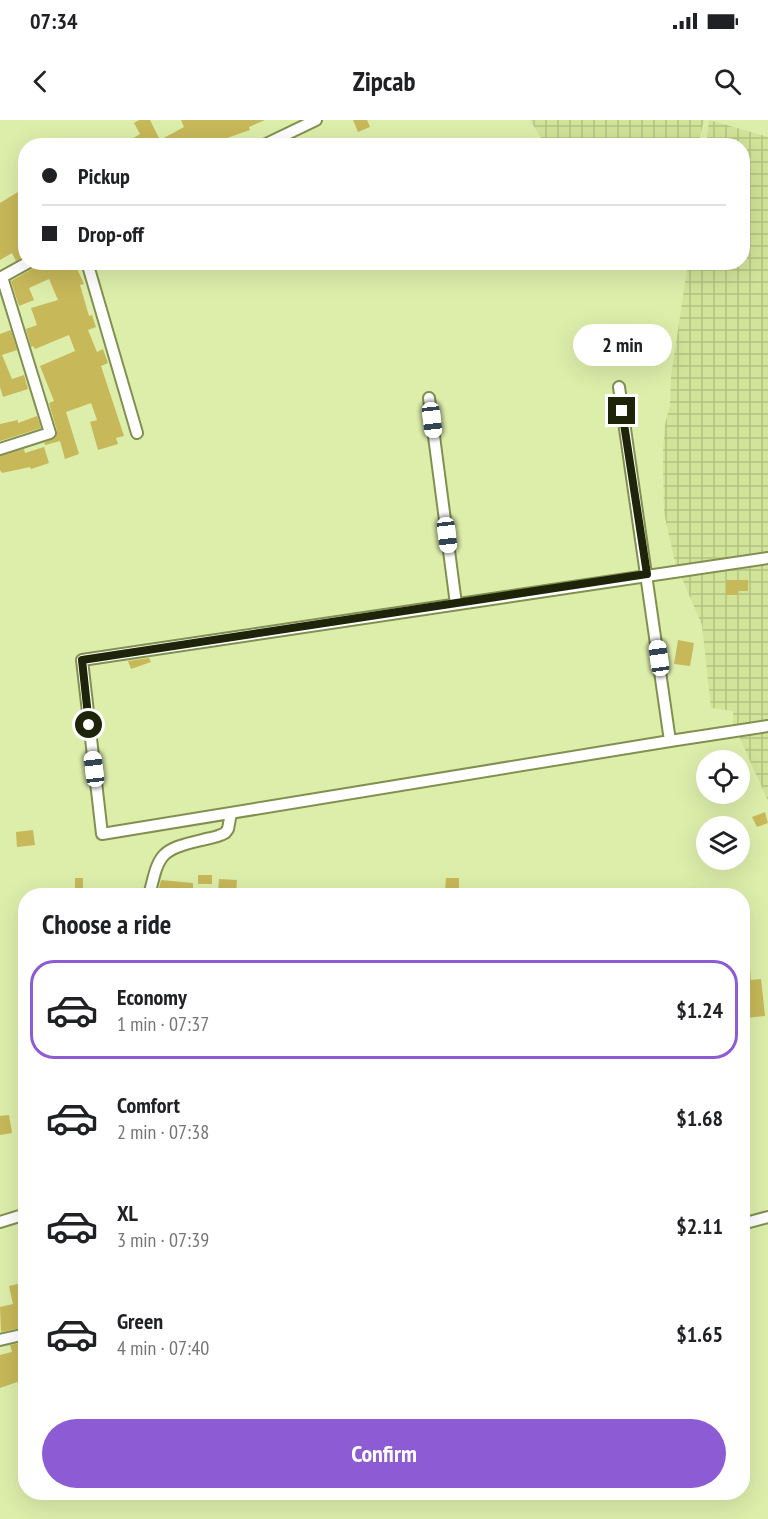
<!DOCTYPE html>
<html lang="en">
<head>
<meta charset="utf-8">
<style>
  :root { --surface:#fff; --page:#f2f2f2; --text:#202124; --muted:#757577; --line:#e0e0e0; --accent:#8d5cd5 }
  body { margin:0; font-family:"PT Sans Narrow",sans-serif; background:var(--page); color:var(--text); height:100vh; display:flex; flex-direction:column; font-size:22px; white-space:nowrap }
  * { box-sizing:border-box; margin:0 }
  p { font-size:20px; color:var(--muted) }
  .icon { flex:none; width:33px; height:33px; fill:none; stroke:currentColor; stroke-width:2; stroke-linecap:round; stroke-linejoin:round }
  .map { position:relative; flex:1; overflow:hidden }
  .sheet { position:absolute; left:18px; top:768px; width:732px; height:612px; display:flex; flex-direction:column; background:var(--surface); border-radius:24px; box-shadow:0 6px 24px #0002 }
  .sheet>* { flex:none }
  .banner { position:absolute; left:18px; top:18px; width:732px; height:132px; border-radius:24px; box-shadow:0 6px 24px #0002; display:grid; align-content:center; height:132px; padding:0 24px; background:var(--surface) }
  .fabs { position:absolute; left:696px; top:630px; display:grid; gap:12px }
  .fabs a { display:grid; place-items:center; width:54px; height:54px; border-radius:50%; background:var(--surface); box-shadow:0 6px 24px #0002; font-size:30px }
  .end { position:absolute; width:27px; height:27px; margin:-14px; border:8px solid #1e2409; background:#fff; box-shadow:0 0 0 3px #fff }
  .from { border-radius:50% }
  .bubble { position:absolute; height:42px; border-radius:21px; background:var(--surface); box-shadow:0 6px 24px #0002; font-size:20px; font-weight:600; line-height:42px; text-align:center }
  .car { position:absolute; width:18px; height:36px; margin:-18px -9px; border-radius:8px; box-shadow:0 0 4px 2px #0007; background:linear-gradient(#fff 24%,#345 0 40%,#fff 0 76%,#345 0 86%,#fff 0) }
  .banner b { display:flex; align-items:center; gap:21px; height:57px; font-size:22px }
  .banner b+b { border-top:2px solid var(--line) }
  .banner i { width:15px; height:15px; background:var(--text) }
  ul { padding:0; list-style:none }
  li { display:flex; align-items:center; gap:18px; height:99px; margin:0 12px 9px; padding:0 12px; border:3px solid transparent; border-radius:24px }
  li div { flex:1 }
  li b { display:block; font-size:22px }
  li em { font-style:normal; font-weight:600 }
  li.selected { border-color:var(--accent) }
  li>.icon { width:54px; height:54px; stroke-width:1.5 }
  h2 { padding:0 24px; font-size:27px; line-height:72px }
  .cta { display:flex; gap:12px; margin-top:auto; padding:12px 24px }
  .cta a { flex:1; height:69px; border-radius:36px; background:var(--accent); color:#fff; font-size:24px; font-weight:600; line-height:69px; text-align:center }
  .status { display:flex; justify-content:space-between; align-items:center; height:42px; padding:0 30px; background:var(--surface); direction:ltr }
  .status svg { height:16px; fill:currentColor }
  header { display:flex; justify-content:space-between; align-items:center; height:78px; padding:0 24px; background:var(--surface); font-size:27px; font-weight:600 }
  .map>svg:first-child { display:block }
</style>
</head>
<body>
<div class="status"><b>07:34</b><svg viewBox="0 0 49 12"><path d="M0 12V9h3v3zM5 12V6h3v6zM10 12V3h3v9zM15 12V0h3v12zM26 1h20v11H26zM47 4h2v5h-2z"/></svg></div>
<header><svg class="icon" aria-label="back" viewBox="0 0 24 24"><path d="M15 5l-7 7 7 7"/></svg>Zipcab<svg class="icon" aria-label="search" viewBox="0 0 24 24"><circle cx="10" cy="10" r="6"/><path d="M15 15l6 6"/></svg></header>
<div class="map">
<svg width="768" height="1399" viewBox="0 0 768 1399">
  <defs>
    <pattern id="industrial-grid" width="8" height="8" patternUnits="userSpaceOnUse" patternTransform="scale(1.5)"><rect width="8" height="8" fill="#d1e499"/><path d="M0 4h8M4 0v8" fill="none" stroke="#b3c382"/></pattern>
  </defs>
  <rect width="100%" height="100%" fill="#ddeeab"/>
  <path fill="url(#industrial-grid)" d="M530 0H704L698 25 546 26Z
    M709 0 768 17V681L733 603V591L711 588 702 505 675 442 664 393 663 333 665 304 670 286 671 256 688 143 742 142V26L706 25Z"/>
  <path fill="#c7b859" d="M139 0H150L160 20 184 7 181 0H265L249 7 250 10 224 19 227 26H120L140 14 134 3Z
    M353 0H367L370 7 358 12Z
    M26 67V135L16 141 12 133 0 140V83Z
    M44 142H74L84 164 80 165 89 196 92 195 96 207 88 210 97 232 103 229 108 243 101 246 124 316 116 318 118 324 98 330 90 302 97 300 91 283 66 292 79 334 65 339 60 321 45 325 44 323 55 318 57 311 49 283 54 281 40 246 75 231 69 215 35 229 33 226 31 227 26 209 37 205 31 188 58 180 49 159 29 168 34 180 19 186 11 161Z
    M11 210 17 230 2 235 12 259 24 255 28 269 3 277 0 267V214Z
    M37 296 41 308 0 321V304L18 300V303Z
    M44 327 49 343 31 349 30 347 2 353 0 350V336L24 329 25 333Z
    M726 460H748V471H738V475H726Z
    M678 520 694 523 690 546 674 544Z
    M149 538 151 542 131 549 128 541Z
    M765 692 768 703 757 707 752 697Z
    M33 710 35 725 17 727 16 712Z
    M198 755H212V764H198Z
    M75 758H83V773H75Z
    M446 758H459V771H445Z
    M219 759 237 760 236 775 218 774Z
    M161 760 193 763V776L158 772Z
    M749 836 751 860 761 859 765 896 746 898 742 867V837Z
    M9 995 12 1013 0 1015V996Z
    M26 1162V1207L1 1212 0 1187 13 1184 9 1166Z
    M20 1223 21 1230 26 1229V1244H23L26 1259 0 1268V1235L12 1232 10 1225Z"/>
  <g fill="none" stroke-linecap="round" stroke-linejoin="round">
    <g stroke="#819050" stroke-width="14">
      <path id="minor" d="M262 26 316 0
        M87 142 137 313
        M0 158 29 142
        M619 267 670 621 768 606
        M429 278 456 484
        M0 329 50 313 2 157
        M670 621 102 714 82 540 768 438
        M149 776C159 734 159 730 202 720 210 718 218 717 225 713L228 709 231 693
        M0 1102 26 1094
        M742 1104 768 1097
        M0 1220 26 1214"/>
    </g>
    <use href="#minor" stroke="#fff" stroke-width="10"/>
  </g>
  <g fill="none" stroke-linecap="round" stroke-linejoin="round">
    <path stroke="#1e2409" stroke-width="8" d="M89 605 82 540 647 454 622 291"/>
  </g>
</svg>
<div class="fabs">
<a><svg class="icon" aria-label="locate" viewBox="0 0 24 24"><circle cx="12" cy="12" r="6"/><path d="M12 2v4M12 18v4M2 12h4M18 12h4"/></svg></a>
<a><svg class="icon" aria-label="layers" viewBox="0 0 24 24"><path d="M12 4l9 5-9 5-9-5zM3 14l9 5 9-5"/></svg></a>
</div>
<i class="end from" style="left:89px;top:605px"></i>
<i class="end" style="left:622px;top:291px"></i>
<div class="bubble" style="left:573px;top:204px;width:99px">2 min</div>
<i class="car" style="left:432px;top:300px;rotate:173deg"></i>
<i class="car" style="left:447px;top:415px;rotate:173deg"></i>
<i class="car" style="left:659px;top:538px;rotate:352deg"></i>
<i class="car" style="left:94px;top:649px;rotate:353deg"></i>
<div class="banner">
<b><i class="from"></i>Pickup</b>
<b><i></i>Drop-off</b>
</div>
<section class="sheet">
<h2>Choose a ride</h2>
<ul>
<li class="selected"><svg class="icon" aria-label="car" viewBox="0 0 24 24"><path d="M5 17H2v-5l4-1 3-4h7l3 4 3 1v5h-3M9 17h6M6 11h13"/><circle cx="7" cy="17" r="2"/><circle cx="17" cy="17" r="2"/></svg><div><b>Economy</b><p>1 min · 07:37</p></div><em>$1.24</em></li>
<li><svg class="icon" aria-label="car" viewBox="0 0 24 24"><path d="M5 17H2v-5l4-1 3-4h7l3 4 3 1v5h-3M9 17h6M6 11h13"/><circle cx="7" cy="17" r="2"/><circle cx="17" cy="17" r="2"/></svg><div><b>Comfort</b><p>2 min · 07:38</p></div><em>$1.68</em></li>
<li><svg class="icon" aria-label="car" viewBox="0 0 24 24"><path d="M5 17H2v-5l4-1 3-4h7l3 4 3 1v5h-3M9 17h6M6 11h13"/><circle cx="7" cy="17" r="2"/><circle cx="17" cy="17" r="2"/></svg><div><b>XL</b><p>3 min · 07:39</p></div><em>$2.11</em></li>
<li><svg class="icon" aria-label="car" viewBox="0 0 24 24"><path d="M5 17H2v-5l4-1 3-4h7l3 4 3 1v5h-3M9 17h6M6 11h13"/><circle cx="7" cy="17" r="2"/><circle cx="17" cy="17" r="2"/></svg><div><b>Green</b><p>4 min · 07:40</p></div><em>$1.65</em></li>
</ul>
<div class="cta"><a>Confirm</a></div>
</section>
</div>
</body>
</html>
